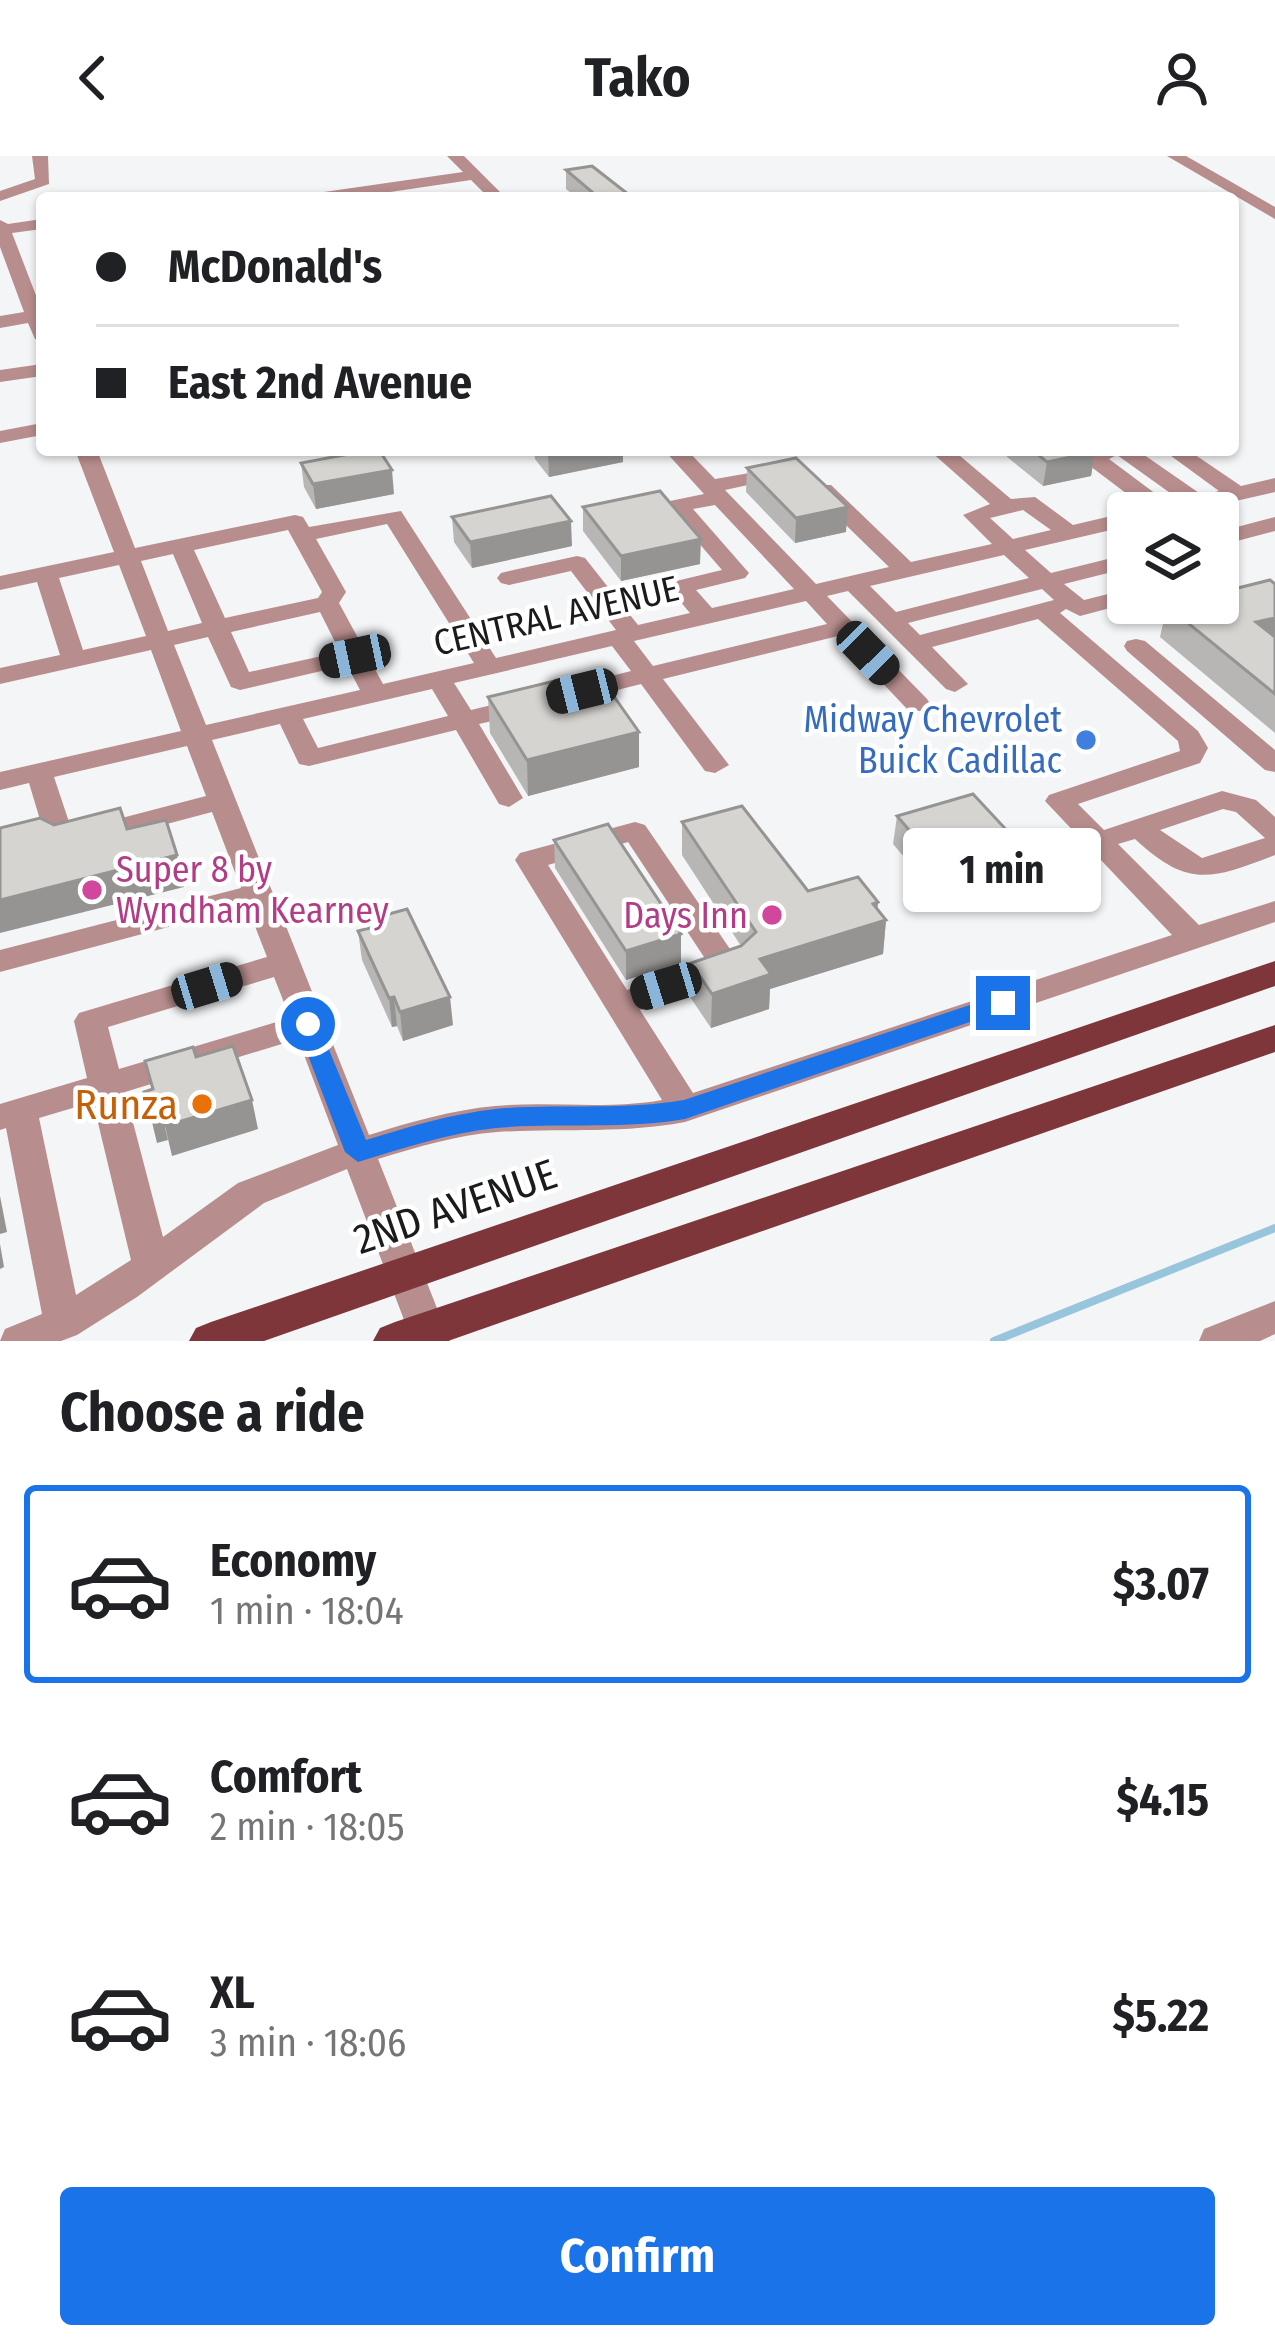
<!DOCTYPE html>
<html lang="en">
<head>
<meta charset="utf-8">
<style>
  :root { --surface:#fff; --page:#f2f2f2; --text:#202124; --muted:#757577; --line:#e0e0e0; --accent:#1a73e8 }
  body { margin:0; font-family:"Fira Sans Condensed",sans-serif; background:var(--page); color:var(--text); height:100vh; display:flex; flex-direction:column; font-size:45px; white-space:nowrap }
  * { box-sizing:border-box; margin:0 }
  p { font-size:39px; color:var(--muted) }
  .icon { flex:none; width:66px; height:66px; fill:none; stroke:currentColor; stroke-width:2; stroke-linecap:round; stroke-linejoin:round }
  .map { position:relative; height:1185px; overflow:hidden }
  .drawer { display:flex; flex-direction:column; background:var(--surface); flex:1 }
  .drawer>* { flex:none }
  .guide { position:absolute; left:36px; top:36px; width:1203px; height:264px; border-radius:12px; box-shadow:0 3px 9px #0004; display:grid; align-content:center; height:264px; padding:0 60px; background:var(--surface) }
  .tools { position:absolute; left:1107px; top:336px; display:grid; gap:24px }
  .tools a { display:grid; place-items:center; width:132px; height:132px; border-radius:12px; background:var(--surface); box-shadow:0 3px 9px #0004; font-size:60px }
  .end { position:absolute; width:54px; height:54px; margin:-27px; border:15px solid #1a73e8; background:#fff; box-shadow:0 0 0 6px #fff }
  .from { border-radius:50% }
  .bubble { position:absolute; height:84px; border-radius:12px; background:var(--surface); box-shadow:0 3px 9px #0004; font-size:39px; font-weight:700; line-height:84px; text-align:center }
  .car { position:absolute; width:36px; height:72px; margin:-36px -18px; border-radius:15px; box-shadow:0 0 9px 3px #0007; background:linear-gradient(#222 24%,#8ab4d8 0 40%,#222 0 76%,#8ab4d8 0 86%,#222 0) }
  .guide b { display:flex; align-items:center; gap:42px; height:114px; font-size:45px }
  .guide b+b { border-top:3px solid var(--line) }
  .guide i { width:30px; height:30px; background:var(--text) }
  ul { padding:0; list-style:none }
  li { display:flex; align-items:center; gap:36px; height:198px; margin:0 24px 18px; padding:0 36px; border:6px solid transparent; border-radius:12px }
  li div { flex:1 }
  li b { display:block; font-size:45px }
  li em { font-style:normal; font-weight:700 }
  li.active { border-color:var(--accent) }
  li>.icon { width:108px; height:108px; stroke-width:1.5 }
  h2 { padding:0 60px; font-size:54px; line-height:144px }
  .button { display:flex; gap:24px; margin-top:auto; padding:24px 60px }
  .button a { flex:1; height:138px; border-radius:12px; background:var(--accent); color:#fff; font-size:48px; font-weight:700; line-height:138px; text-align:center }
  header { display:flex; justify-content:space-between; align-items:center; height:156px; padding:0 60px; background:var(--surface); font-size:54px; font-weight:700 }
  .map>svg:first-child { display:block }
</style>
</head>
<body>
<header><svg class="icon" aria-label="back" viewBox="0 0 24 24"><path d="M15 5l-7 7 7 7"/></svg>Tako<svg class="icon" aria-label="person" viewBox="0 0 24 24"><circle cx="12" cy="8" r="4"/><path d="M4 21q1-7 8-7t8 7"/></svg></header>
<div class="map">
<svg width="1275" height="1185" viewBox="0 0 1275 1185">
  <rect width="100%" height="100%" fill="#f3f5f7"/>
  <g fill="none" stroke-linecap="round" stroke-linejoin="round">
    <path stroke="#97c5dc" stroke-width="8" d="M994 1185 1275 1072"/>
    <path fill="#b88d8d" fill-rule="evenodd" d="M32 0H48L49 28 0 45V35L35 23Z
      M447 0H464L506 42H489L471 24 350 42H309L317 37 463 16Z
      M1167 0H1186L1275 51V63Z
      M42 63V73L12 77 42 155V185L35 183 28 167 0 172V160L24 156 0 91V64L8 68Z
      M42 208V220L0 226V214Z
      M42 267V279L0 287V275Z
      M75 294H97L135 392 295 359 303 361 309 371 401 355 496 502 616 474 571 415 509 429 501 427 497 422 501 417 509 415 577 400 585 402 638 469 690 457 668 431 672 426 722 414 667 350 670 345 704 338 664 294H687L715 323 790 310V320L725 334 816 428 889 411 815 339V329H831L911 406 992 388 963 359 990 348 929 294H953L1011 343 1035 341 1073 369 1128 356 1131 357 1128 370 1025 394 1051 417 1128 398V412L1064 428 1084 444 1128 433 1129 447 1080 460 1066 453 1060 457 1198 575 1208 592 1200 607 1078 648 1104 674 1222 635 1256 644 1275 661V699C1211 723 1189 733 1135 683L1118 688 1199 769 1275 745V766L685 966C622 978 561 972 497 976 457 979 417 991 378 1003L450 1185H412L347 1013 264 1047 137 1141 77 1179 61 1185H0L5 1173 42 1158 6 972 0 974V948L87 922 74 865 79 857 267 801 247 750 0 816V794L241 732 212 656 61 696 47 687 29 627 0 634V616L181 575 151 494 0 528V512L60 499 37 426 0 434V420L114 396ZM715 349 794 433 712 452 696 434 745 422 749 417 693 353ZM1023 354 1051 374 1013 383 990 362ZM387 368 474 507 383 528 339 447 346 436 316 383ZM288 374 322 436 318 442 225 462 194 394ZM173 398 202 467 168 475 141 405ZM1004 399 1029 422 896 456 870 430ZM119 409 146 480 83 494 59 422ZM1042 433 1054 444 920 479 908 467ZM848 435 946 533 955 536 968 528 932 491 1038 463 1178 585 1180 595 1049 639 1045 645 1172 779 693 937 640 854 738 820 743 812 645 669 635 666 520 697 515 704 662 944C607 954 551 945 495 950 452 954 410 966 369 979L212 584 280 568 299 608 309 610 456 574 499 648 509 651 523 642 479 568 534 555 538 549 525 541 471 554 454 527 612 490 631 515 565 532 561 537 565 542 574 545 641 528 705 615 715 617 729 609 663 523 838 480 909 555H927L931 549 927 543 827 440ZM806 445 827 468 653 510 634 485ZM320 456 340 496 249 516 231 476ZM208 481 231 531 240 534 347 509 360 534 206 569 174 489ZM432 533 448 560 318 592 303 563ZM187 590 206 640 72 675 54 621ZM1223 653 1236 656 1265 682 1202 702 1160 674ZM628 686 708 807 627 834 548 709ZM274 821 290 862 119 913 108 871ZM298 883 338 989 238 1027 163 1081 125 936ZM93 946 131 1104 76 1139 39 962Z
      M1092 294H1137L1202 339 1219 335 1163 294H1188L1241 330 1275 322V336L1183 357H1144L1147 353 1090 310 1087 305ZM1117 299 1180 344 1168 347 1109 303Z
      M1275 361V375L1218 390V376Z
      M1218 399 1226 401 1235 413 1218 422Z
      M1136 483 1145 485 1275 594V616L1265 614 1127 495 1124 490 1127 485Z
      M1275 1145V1178L1260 1185H1199L1204 1173Z"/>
    <path fill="#7e363b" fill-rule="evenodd" d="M1275 805V830L264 1185H189L196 1172 211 1166Z
      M1275 869V896L448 1185H373L380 1172 395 1166Z"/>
  </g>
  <path fill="#b7b6b4" d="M566 14 633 42H577L566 33Z
    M534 294H623V306L549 321 535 303Z
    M1008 294H1093L1095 296 1091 320 1043 330 1007 301Z
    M301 307 394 338 316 353 304 331Z
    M747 312 846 376 795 387 746 336Z
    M583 351 700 408 621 425 583 375Z
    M452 361 572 390 472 412 454 386Z
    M1275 428V577L1160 481 1167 450Z
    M488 541 639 611 528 640 490 577Z
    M897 660 1022 723 943 747 893 688Z
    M682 666 808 735 878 746 877 753 886 764 883 798 770 833 769 853 711 872 690 841 691 807 741 790 682 699Z
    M554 684 681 778V807L626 824 555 712Z
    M367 764 453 869 403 885 397 870 392 871 362 804 358 775 368 773Z"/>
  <path fill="#959492" d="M564 294H623V306L549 321 548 297Z
    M1095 296 1091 320 1043 330 1047 306Z
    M392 314 394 338 316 353 313 328Z
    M848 351 846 376 795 387 796 362Z
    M571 365 572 390 472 412 470 386Z
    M701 383 700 408 621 425V400Z
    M1275 462V491L1256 466Z
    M639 576V611L528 640 527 604Z
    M1026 695 1022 723 943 747 947 718Z
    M177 699 184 731 0 777V744Z
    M878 746 876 767 886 764 883 798 770 833 769 853 711 872 712 838 760 803Z
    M681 778V807L626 824V795Z
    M394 841 397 870 392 871 389 842Z
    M450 841 453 869 403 885 400 856Z
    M252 944 258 973 172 1000 165 970Z
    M161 955 168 984 157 987 150 958Z
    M0 1040 7 1076 0 1078Z
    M0 1088 4 1111 0 1113Z"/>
  <path fill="#d5d4d1" stroke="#959492" stroke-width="3" d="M592 10 633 42H599L566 14Z
    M370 294H379L392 314 313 328 301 307Z
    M1032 294H1093L1095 296 1047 306Z
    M796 302 848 351 796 362 747 312Z
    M660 335 701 383 621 400 583 351Z
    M551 340 571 365 470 386 452 361Z
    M1270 424 1275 428V462L1256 466 1275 481V538L1167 450 1179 447H1218V437Z
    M596 515 639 576 527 604 488 541Z
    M973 638 1026 695 947 718 897 660Z
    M742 650 808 735 858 721 878 746 873 748 886 764 760 803 771 818 712 838 691 807 741 790 756 776 682 666Z
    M120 652 127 673 166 664 177 699 0 744V672L40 662 54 669Z
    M608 668 681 778 626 795 554 684Z
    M407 753 450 841 400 856 394 841 389 842 358 775 370 772 367 764Z
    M233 890 252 944 165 970 161 955 150 958 144 936 153 933 145 905 193 891 196 901Z"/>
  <path fill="#1a73e8" d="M1003 838 1011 841V852L685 963C621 974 560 966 496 972 449 977 403 992 358 1006L345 996 296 868 308 859 316 862 366 984C408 971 451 958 495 953 558 947 621 955 684 944Z"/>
  <circle fill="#3f7fe0" stroke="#fff" stroke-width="4.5" cx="1086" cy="584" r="12"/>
  <g fill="#d1479c" stroke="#fff" stroke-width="4.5">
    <circle cx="92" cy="734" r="12"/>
    <circle cx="772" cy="759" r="12"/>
  </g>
  <circle fill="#e8710a" stroke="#fff" stroke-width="4.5" cx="202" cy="948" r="12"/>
  <g text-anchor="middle" stroke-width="9" stroke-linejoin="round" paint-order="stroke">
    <g font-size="36" fill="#1b1b1c" stroke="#fff">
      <text transform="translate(556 459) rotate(-13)" y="13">CENTRAL AVENUE</text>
    </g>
    <g font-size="36" fill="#366cbe" stroke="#fff" text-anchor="end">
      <text x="1062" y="576">Midway Chevrolet<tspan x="1062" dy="41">Buick Cadillac</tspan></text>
    </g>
    <g font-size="36" fill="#b23c85" stroke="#fff" text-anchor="start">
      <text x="116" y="726">Super 8 by<tspan x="116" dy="41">Wyndham Kearney</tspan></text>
      <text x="748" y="772" text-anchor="end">Days Inn</text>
    </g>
    <g font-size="42" fill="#c56008" stroke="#fff" text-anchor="end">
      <text x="178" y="963">Runza</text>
    </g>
    <g font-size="42" fill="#1b1b1c" stroke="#fff">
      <text transform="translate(455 1050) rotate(-19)" y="15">2ND AVENUE</text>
    </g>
  </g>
</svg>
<div class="tools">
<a><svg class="icon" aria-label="layers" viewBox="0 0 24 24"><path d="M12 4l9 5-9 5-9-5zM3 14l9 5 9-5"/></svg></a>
</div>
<i class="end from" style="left:308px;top:868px"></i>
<i class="end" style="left:1003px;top:847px"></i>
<div class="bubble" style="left:903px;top:672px;width:198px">1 min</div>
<i class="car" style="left:868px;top:497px;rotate:136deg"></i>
<i class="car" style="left:355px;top:500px;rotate:258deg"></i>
<i class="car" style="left:582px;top:535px;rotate:256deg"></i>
<i class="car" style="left:207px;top:830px;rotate:73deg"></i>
<i class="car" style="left:666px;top:830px;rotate:253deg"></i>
<div class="guide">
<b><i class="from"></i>McDonald's</b>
<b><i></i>East 2nd Avenue</b>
</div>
</div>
<section class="drawer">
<h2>Choose a ride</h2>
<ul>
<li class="active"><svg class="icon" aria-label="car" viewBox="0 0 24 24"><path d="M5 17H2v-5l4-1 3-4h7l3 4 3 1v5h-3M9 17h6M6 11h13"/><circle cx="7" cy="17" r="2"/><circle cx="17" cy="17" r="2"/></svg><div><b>Economy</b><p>1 min · 18:04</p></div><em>$3.07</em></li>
<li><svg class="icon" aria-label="car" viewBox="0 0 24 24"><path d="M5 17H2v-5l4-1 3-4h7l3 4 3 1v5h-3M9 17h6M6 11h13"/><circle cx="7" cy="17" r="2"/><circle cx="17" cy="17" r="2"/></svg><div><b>Comfort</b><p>2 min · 18:05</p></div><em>$4.15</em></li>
<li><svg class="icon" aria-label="car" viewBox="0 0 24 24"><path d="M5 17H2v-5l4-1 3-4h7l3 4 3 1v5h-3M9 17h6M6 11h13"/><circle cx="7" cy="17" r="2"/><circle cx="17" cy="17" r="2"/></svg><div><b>XL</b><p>3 min · 18:06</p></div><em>$5.22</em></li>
</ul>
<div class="button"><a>Confirm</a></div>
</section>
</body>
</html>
